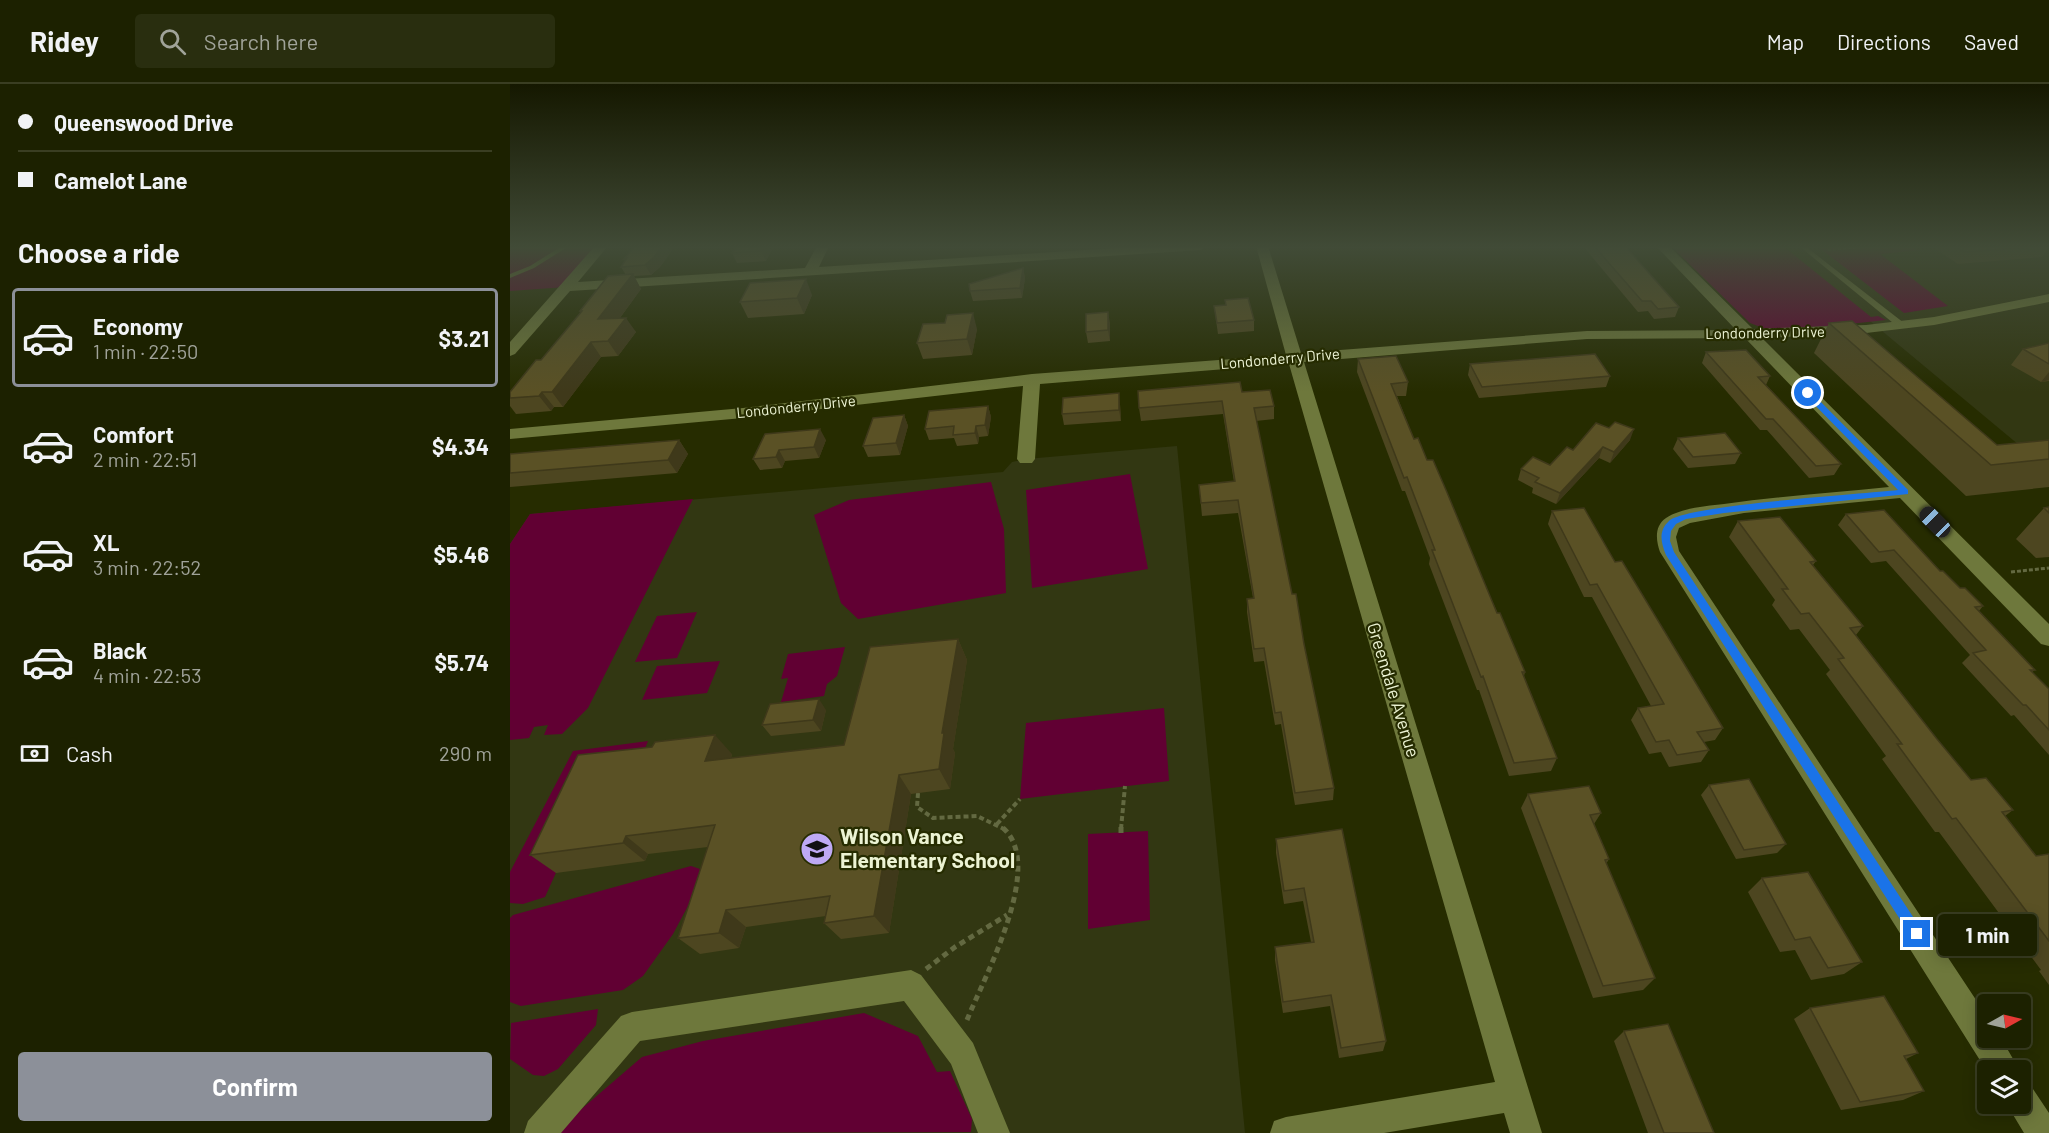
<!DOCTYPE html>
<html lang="en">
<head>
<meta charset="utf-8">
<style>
  :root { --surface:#1c2100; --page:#292e0f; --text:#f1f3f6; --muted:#a0a399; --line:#3a3e22; --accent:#8c9099 }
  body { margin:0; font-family:Barlow,sans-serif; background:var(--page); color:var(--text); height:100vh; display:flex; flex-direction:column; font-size:22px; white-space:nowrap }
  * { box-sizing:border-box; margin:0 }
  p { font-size:20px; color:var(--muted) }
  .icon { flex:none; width:33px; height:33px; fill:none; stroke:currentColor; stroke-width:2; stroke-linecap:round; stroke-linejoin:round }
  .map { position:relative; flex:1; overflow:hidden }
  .panel { display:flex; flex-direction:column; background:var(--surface); width:510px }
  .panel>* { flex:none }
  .top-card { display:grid; align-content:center; height:132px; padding:0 18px; background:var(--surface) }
  .needle { width:39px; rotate:82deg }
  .fabs { position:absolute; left:1467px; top:910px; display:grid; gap:12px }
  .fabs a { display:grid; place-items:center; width:54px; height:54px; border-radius:6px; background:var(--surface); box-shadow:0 3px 15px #0003,0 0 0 2px var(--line); font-size:30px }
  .end { position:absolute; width:27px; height:27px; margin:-14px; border:8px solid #1a73e8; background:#fff; box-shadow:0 0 0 3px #fff }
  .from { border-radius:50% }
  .bubble { position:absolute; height:42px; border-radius:6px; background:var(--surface); box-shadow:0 3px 15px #0003,0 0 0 2px var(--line); font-size:20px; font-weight:700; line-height:42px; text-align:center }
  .car { position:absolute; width:18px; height:36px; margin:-18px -9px; border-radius:8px; box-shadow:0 0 4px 2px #0007; background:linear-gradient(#222 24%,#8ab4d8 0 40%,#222 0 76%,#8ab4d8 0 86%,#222 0) }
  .top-card b { display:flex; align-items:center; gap:21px; height:57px; font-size:22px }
  .top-card b+b { border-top:2px solid var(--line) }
  .top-card i { width:15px; height:15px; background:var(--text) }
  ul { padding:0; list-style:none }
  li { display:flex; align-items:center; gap:18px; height:99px; margin:0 12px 9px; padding:0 6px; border:3px solid transparent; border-radius:6px }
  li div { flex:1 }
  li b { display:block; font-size:22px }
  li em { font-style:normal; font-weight:700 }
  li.on { border-color:var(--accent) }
  li>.icon { width:54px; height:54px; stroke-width:1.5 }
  h2 { padding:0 18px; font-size:27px; line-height:72px }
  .pay { display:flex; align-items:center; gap:15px; height:66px; padding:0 18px; font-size:22px }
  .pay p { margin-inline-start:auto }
  .cta { display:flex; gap:12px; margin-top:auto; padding:12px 18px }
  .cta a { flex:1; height:69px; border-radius:6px; background:var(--accent); color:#fff; font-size:24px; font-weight:700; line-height:69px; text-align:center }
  header { display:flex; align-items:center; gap:36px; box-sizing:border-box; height:84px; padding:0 30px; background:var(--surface); border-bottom:2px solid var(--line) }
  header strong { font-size:28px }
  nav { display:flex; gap:33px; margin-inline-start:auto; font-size:21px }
  .search { width:420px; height:54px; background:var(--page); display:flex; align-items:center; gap:15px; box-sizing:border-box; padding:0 21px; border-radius:6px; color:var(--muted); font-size:22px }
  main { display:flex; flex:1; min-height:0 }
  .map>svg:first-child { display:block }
</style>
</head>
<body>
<header>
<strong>Ridey</strong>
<div class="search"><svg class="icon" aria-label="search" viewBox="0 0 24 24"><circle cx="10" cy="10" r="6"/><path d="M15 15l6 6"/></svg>Search here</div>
<nav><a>Map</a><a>Directions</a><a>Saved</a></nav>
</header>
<main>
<section class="panel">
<div class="top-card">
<b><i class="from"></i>Queenswood Drive</b>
<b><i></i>Camelot Lane</b>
</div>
<h2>Choose a ride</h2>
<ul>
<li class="on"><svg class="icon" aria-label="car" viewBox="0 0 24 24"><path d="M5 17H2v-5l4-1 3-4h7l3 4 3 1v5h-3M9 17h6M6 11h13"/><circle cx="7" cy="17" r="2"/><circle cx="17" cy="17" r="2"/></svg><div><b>Economy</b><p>1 min · 22:50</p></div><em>$3.21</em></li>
<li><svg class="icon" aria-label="car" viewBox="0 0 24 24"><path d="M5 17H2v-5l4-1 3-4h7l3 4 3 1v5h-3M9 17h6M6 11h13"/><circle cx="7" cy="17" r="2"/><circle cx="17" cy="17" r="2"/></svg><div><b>Comfort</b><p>2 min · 22:51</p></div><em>$4.34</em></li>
<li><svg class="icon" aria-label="car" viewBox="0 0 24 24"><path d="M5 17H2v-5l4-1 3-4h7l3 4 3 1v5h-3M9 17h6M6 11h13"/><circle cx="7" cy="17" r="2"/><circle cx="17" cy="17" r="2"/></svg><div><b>XL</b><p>3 min · 22:52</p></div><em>$5.46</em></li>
<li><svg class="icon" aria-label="car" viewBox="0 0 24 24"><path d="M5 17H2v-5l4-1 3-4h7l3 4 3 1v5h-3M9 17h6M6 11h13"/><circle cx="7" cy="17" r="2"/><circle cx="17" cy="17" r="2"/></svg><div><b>Black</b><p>4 min · 22:53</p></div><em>$5.74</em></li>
</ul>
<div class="pay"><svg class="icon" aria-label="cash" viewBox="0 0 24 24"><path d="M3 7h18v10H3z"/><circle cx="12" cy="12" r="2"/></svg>Cash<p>290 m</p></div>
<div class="cta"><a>Confirm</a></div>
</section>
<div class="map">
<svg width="1539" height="1049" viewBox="0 0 1539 1049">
  <rect width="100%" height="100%" fill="#262c00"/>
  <path fill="#323712" d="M1270 162H1539V386Z
    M667 362 735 1049H0V460L20 430 493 388 502 378 516 375Z"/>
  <path fill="#610033" d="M0 162H92L56 203 0 207Z
    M1161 162H1273L1361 233 1368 232 1376 236 1321 242 1256 245 1240 239Z
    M1307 162H1401L1408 166 1370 170 1438 222 1394 229Z
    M620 390 638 485 522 504 516 406Z
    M481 398 494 445 496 509 348 535 331 519 304 431 339 416Z
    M183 415 78 624 52 650 34 651 38 641 24 643 19 654 0 656V460L20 430Z
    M187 528 167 574 125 578 147 532Z
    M335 563 327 592 317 600 314 612 271 618 278 594 271 595 278 570Z
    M210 577 197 609 132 616 147 582Z
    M654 624 659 697 510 715 516 639Z
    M138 657 126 687 90 691 35 813 13 820 0 819V788L63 667Z
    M638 747 640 836 578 845V750Z
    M181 782 190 785 187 805 163 850 133 892 113 906 11 922 0 918V834L3 831Z
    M88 925 86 941 48 985 34 992 23 991 0 975 1 939Z
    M354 929 408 952 427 988 440 987 462 1035 461 1048 49 1049 68 1028 132 973 193 957Z"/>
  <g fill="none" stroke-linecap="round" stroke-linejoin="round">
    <path stroke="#636941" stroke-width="2" stroke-dasharray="3 2" stroke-linecap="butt" d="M1318 166 1365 162"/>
    <path stroke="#636941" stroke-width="3" stroke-dasharray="4 2" stroke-linecap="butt" d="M1501 488 1539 484"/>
    <path stroke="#636941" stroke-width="4" stroke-dasharray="5 3" stroke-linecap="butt" d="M408 709 407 723 423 734 467 732 494 745
      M487 740 510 715
      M611 745 615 702"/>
    <path stroke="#636941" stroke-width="5" stroke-dasharray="6 4.5" stroke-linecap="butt" d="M611 749V743
      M416 885 445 863 497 831
      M457 936C474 893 537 780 492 743"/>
    <path fill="#6e783c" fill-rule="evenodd" d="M52 162H59L24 184 0 194V190L20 182Z
      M1289 162H1295L1394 239V243H1388Z"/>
    <path fill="#6e783c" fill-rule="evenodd" d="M85 162H98L68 198 295 184 307 162H319L309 183 638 162H697L691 166 60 207 5 270 0 272V258Z
      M746 162H758L791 269 1077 247 1226 246 1146 162H1159L1243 245 1356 241 1424 233 1539 210V218L1424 241 1356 249 1252 254 1539 540V562L1531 560 1390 414 1234 429 1180 439 1169 444 1166 453 1169 467 1478 934V954H1491L1510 987H1478V989L1150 468C1146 457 1144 442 1156 434 1171 424 1196 422 1214 420 1269 412 1324 409 1379 403L1235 254 1077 255 794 278 1032 1049H1000L994 1029 874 1049H760L764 1037 776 1033 985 998 779 280 530 300 525 375 522 379H510L507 375 513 302 233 334 0 355V345L233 324 522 290 776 271Z
      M401 886 411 891 463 959 500 1049H468L441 980 394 917 130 957 51 1049H14L18 1037 111 932 122 928Z
      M1510 997 1521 1002 1539 1029V1049H1514L1499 1024 1497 1020H1510Z"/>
  </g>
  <path fill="#4d4620" d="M125 162H165L150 183 141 191 124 192 131 205 110 234 126 248 108 272 91 273 53 323H44L41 327 6 330 0 322V308L31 276 71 229 70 227 116 191 111 183 115 177 114 175Z
    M227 162H264L256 177 227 179 222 169Z
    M1073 162H1115L1169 223 1165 233 1144 235 1138 227 1128 228Z
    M1421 162H1539V163L1532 173 1448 180Z
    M513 184 515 194 512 214 463 217 460 207Z
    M302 211 294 230 238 234 230 218Z
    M715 216 744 236V247L708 250 704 222H716Z
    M600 239V257L578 259 576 248Z
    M1319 239 1487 361 1539 356V403L1456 412 1304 269Z
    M467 245 462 271 413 275 407 259Z
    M1539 259V297L1531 298 1501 281 1513 265Z
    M1196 268 1260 292 1256 301 1331 380 1324 391 1299 394 1257 346H1250L1192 279Z
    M848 275 898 298 896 312H887L904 355 917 376 1015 588 1014 592 1047 674 1041 687 999 692 969 606H967L919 480 920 474 895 407H892L847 288Z
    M960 280 1100 292 1096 303 969 314 958 291Z
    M732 308 764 322V335L746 337 782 510 794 560 824 704 823 716 785 721 771 640 765 641 754 577 744 578 737 528V515L743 514 728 429 692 432 689 401 724 398 713 330 631 337 629 324Z
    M610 320 611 337 554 341 552 330Z
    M478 322 481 333 478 352 469 353 468 360 447 362 444 354 419 356 415 345Z
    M394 331 398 342 390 371 358 373 353 362Z
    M255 350 316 356 309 374 275 377 272 384 250 386 243 375Z
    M1168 354 1231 369 1225 380 1178 384 1163 365Z
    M169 356 178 370 167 389 0 403V370Z
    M1120 356 1100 379 1089 374 1046 420 1022 409 1023 404 1008 396 1011 385 1040 381 1063 366Z
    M1539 423V473L1526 474 1506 455 1534 424Z
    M1042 427 1105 478 1213 644 1205 656 1194 658 1199 666 1191 678 1159 683 1151 668 1139 670 1121 636 1128 624 1141 622 1082 513H1074L1038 440Z
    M1336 430 1430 487 1450 504 1473 522 1469 527 1525 586 1522 588 1539 605V671L1504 631 1501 632 1452 579 1460 571 1376 477 1361 479 1328 441Z
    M1228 437 1306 477 1303 481 1353 542 1346 551 1427 655 1461 696 1503 726 1495 732 1526 772 1539 770V901L1529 887 1531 886 1429 748H1425L1372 675 1376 672 1316 590 1320 586 1289 545 1280 546 1262 521 1265 516 1219 453Z
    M448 555 457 576 443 665 445 669 440 705 401 710 379 849 331 855 314 839 316 832 236 843 229 864 190 870 168 854 198 763 138 770 135 777 46 789 20 771 222 670 221 674 334 661Z
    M316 626 311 647 261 652 252 641Z
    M1199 701 1276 760 1267 769 1226 775 1191 711Z
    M1018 710 1091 729 1084 740 1099 775 1096 780 1145 894 1133 906 1083 914 1011 724Z
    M832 745 876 957 873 967 829 974 820 922 773 929 765 876V863L801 858 793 817 774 820 766 769V755Z
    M1252 794 1352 878 1334 890 1301 896 1285 866 1270 868 1238 808Z
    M1300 924 1408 969 1396 975 1414 1007 1393 1016 1331 1026 1284 935Z
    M1114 947 1204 1049H1138L1104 957Z"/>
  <path fill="#3f391a" d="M152 162H165L150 183 141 191 135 181Z
    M254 162H264L256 177 251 167Z
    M513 184 515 194 512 214 510 204Z
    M123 190 131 205 98 250 88 235Z
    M296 195 302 211 294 230 287 214Z
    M598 228 600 239V257L598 246Z
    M463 229 467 245 462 271 457 255Z
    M116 234 126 248 108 272 98 257Z
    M81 258 91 273 53 323 42 308Z
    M1539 288V296L1531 298Z
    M32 308 44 323 41 327 29 312Z
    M609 309 610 320 611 337 609 326Z
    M478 322 481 333 478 352 475 341Z
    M394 331 398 342 390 371 386 359Z
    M466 342 469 353 468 360 465 349Z
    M310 345 316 356 309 374 304 363Z
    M1124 345 1120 356 1100 379 1104 368Z
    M169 356 178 370 167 389 158 376Z
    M1093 363 1089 374 1046 420 1050 409Z
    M269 366 275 377 272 384 266 373Z
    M448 555 457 576 443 665 445 669 440 705 429 685 432 649Z
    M309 615 316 626 311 647 303 636Z
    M205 651 222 670 213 696 195 677Z
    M389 691 401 710 379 849 364 832Z
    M116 752 138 770 135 777 113 759Z
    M216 826 236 843 229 864 209 849Z"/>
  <path fill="#5a5125" stroke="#3f391a" stroke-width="1.5" d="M125 162H152L144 173 135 181 111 183 117 174 114 175Z
    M227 162H254L251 167 222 169Z
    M1084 162H1115L1169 223 1148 225 1141 217H1132Z
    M1445 162H1539L1455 168Z
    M513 184 510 204 460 207 459 200Z
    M123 190 88 235 116 234 98 257 81 258 42 308H32L29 312 0 314V308L26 276H31L72 227H70L98 192Z
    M296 195 287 214 230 218 240 199Z
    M738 214 744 236 707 239 704 222 716 221 715 216Z
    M598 228V246L576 248V230Z
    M463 229 457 255 407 259 413 240 435 239 437 231Z
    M1342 237 1487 361 1539 356V375L1481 381 1319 239Z
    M1539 259V280L1513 265Z
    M1236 266 1260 292 1248 293 1331 380 1306 382 1263 335H1256L1196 268Z
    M1085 270 1100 292 972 303 960 280Z
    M886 272 898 298 881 300 904 355 908 354 917 376H923L936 406 987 529H990L1015 588H1012L1047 674 1004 679 973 592 971 593 922 466H925L897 393 894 394 848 275Z
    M730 298 732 308 760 306 764 322 744 324 782 510H786L794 560 824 704 785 709 771 628 765 629 754 564 744 565 737 515 744 514 728 416 691 419 689 401 725 397 712 317 629 324 628 307Z
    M609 309V326L552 330 553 314Z
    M478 322 475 341 466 342 465 349 443 351 444 342 415 345 419 327Z
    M394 331 386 359 353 362 363 334Z
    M1105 338 1124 345 1104 368 1093 363 1050 409 1025 398 1029 394 1011 385 1023 373 1040 381 1057 363 1063 366 1086 339 1099 344Z
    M310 345 304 363 269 366 266 373 243 375 255 350Z
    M1215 349 1231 369 1183 373 1168 354Z
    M169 356 158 376 0 389V370Z
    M1539 423V429L1534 424Z
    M1074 424 1105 478 1112 477 1213 644 1187 648 1199 666 1167 671 1159 656 1146 658 1128 624 1154 620 1087 500 1080 501 1042 427Z
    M1374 426 1430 487H1433L1450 504H1455L1473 522 1465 523 1525 586H1520L1539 605V646L1516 621H1513L1463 569 1476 566 1384 466 1369 468 1336 430Z
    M1270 433 1306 477 1300 478 1353 542 1340 544 1427 655 1461 696 1476 694 1503 726 1492 728 1526 772 1539 770V857L1446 734 1442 735 1387 660H1392L1328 575 1334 574 1299 529 1291 530 1272 505H1278L1228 437Z
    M448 555 432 649H434L429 685 389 691 364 832 314 839 320 812 216 826 209 849 168 854 205 741 116 752 113 759 20 771 68 671 142 663 145 658 205 651 195 677 334 661 360 563Z
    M309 615 303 636 252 641 260 620Z
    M1239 695 1276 760 1234 766 1199 701Z
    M1079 702 1091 729 1080 731 1099 775 1095 776 1145 894 1093 902 1018 710Z
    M832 745 876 957 831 964 821 911 773 918 765 863 804 858 794 804 774 807 766 755Z
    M1298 788 1352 878 1318 884 1300 853 1285 856 1252 794Z
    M1374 912 1408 969 1394 972 1414 1007 1350 1018 1300 924Z
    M1158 940 1204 1049H1154L1114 947Z"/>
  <linearGradient id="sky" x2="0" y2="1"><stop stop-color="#151800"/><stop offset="0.53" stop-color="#414b37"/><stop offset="1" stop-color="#414b37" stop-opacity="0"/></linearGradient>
  <rect width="1539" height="308" fill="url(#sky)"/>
  <path fill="#1a73e8" d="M1295 308H1301L1398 406V410L1214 429 1176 435 1166 440 1161 447 1160 457 1164 468 1411 845 1413 850 1411 854 1407 856 1402 854 1156 471C1151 459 1148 447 1159 437 1175 421 1354 410 1388 406L1295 311Z"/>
  <defs>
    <g id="school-disc" transform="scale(1.725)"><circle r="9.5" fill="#bea9f4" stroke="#262c00"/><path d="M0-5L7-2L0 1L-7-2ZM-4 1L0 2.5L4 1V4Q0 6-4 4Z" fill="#111"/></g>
  </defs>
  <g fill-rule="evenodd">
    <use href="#school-disc" x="307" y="765"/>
  </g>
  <g text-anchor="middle" stroke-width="4.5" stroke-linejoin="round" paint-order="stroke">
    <g font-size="15" fill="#ecf3d3" stroke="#262c00">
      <text transform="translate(1255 249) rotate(-1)" y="5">Londonderry Drive</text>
      <text transform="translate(770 275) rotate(-5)" y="5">Londonderry Drive</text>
      <text transform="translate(286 323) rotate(-6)" y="5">Londonderry Drive</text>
    </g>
    <g font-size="18" fill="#ecf3d3" stroke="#262c00">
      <text transform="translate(883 606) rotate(73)" y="6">Greendale Avenue</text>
    </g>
    <g font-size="21" font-weight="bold" fill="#ecf3d3" stroke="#262c00" text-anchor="start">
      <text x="330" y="760">Wilson Vance<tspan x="330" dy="24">Elementary School</tspan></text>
    </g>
  </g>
</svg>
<div class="fabs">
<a><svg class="needle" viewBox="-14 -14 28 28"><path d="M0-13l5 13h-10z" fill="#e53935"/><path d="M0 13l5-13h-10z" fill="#a0a399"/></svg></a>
<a><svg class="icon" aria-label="layers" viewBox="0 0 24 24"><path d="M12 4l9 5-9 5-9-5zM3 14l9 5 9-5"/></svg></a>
</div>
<i class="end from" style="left:1298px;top:309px"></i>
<i class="end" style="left:1407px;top:850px"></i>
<div class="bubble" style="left:1428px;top:830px;width:99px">1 min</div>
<i class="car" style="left:1425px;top:438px;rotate:315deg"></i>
</div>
</main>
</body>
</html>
